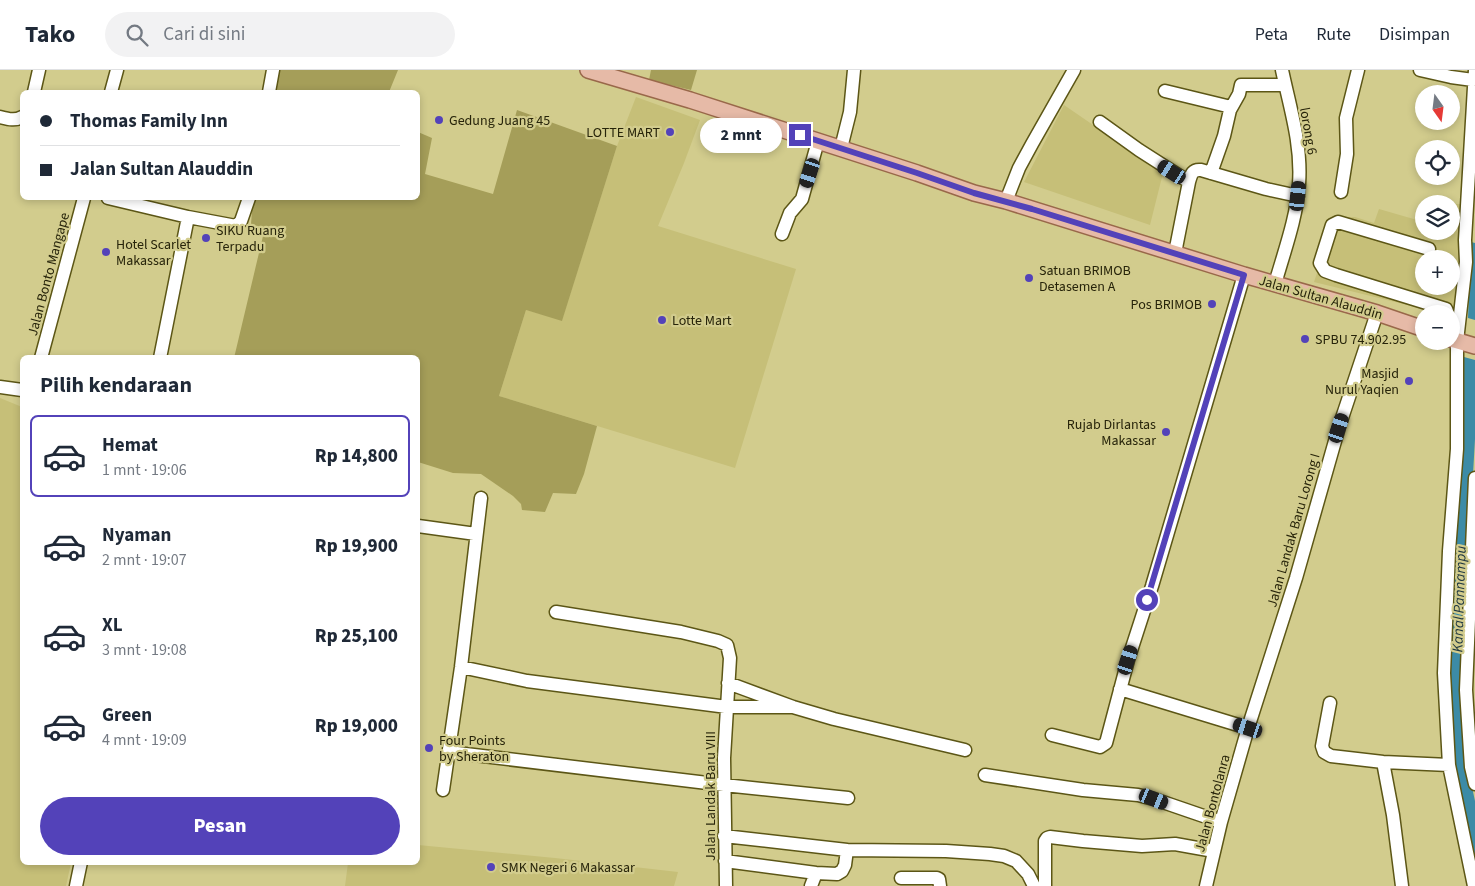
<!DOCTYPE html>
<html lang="id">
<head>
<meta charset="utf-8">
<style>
  :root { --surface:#fff; --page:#f2f2f3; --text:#1f2937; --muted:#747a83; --line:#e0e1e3; --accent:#5342b9 }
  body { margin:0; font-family:"Source Sans 3",sans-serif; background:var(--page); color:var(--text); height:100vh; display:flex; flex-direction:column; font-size:19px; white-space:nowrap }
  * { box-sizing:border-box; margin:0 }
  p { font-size:16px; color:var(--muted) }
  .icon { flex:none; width:28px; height:28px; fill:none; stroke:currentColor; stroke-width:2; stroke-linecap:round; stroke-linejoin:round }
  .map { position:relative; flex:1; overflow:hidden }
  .side { position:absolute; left:20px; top:285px; width:400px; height:510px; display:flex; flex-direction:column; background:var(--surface); border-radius:8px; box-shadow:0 2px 8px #0003 }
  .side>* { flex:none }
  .top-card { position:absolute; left:20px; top:20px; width:400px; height:110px; border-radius:8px; box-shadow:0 2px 8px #0003; display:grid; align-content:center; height:110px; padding:0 20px; background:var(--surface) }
  .needle { width:32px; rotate:166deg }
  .buttons { position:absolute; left:1415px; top:15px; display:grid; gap:10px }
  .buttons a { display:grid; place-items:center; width:45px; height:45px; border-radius:50%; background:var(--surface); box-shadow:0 2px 8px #0003; font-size:25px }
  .end { position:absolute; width:22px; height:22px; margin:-11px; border:6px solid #5342b9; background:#fff; box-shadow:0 0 0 2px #fff }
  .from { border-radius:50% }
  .bubble { position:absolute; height:35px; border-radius:18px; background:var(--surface); box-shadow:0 2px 8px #0003; font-size:16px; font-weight:800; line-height:35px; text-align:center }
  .car { position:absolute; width:15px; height:30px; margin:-15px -8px; border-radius:6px; box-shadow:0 0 4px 1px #0007; background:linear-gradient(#222 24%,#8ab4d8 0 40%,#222 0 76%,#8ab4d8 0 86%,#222 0) }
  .top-card b { display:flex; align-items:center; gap:18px; height:48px; font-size:19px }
  .top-card b+b { border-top:1px solid var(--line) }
  .top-card i { width:12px; height:12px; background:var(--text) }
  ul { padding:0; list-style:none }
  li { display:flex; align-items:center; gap:15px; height:82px; margin:0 10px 8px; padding:0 10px; border:2px solid transparent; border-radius:8px }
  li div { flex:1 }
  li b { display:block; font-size:19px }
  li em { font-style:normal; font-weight:800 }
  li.current { border-color:var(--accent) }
  li>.icon { width:45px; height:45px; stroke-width:1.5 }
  h2 { padding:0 20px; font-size:22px; line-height:60px }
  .primary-button { display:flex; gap:10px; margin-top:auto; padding:10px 20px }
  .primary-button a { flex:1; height:58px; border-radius:30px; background:var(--accent); color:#fff; font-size:20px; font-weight:800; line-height:58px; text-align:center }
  header { display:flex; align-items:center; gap:30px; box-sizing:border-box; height:70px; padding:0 25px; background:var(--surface); border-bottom:1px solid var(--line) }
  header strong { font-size:24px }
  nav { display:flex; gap:28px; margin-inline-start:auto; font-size:18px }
  .search { width:350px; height:45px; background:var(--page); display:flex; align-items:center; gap:12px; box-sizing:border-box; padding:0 18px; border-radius:28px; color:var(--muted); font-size:19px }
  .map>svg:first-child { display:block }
</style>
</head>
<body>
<header>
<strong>Tako</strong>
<div class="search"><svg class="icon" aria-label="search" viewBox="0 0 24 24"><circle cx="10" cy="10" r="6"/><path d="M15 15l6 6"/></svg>Cari di sini</div>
<nav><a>Peta</a><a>Rute</a><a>Disimpan</a></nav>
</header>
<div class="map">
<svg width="1475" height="816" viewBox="0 0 1475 816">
  <rect width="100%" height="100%" fill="#d2cc8d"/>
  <path fill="#c6bf78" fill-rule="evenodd" d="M636 27 700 50 684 93 658 156 796 199 735 398 499 326 526 240 562 250 617 76Z
    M1064 35 1163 103 1150 155 1024 112Z
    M1421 134H1429H1424V161H1451V134H1461L1460 248 1314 212 1336 147H1355L1374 153 1379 139 1417 150ZM1424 189H1451V216H1424Z
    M0 328 22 337V387L20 394 22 395V792L71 793 66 816H0Z
    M418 775 555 788 678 802 674 816H345L348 793 418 792Z"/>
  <path fill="#a59e59" d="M278 0H398L389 22H273Z
    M651 0H697L691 20 649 10Z
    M517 40 617 76 562 251 526 240 499 326 597 356 584 404 576 424 553 423 545 442 522 440 521 434 513 426 481 404 453 403 418 392V288H234L263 166 251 154 253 128H418V62L432 68 425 104 493 124Z"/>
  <path fill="#3c8ba6" d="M1471 172 1475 173V250L1468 248Z
    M1464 287 1475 290V369L1464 565 1463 674 1475 731V799L1453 690 1448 577Z"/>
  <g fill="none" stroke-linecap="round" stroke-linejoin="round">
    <g stroke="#5c5616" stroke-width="15">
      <path id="minor" d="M1420 0 1451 7 1473 10
        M1165 21 1231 37
        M34 22 39 0
        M111 22 117 0
        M269 22 273 0
        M0 47C8 49 15 51 22 47
        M1100 52 1139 80 1189 112
        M841 78 850 42 854 0
        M1211 103 1224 66 1230 40 1239 24 1241 15H1285
        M1341 122 1347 84 1346 48 1358 0
        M108 128 188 147 236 156 241 151 249 128
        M1006 131 1019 98 1032 74 1074 0
        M782 164 790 143 802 129 818 71
        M1429 179 1338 152 1332 155 1320 193 1325 201 1336 205 1446 239 1448 244
        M1175 183 1189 112C1191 105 1192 99 1201 100L1266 119 1298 126
        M1275 214C1284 182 1297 147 1299 114 1302 75 1290 38 1282 0
        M41 288 84 128
        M160 288 188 147
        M0 317 22 320
        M1475 408 1466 620 1471 697 1475 714
        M418 456 476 464
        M556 542 681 562 718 571 727 575 730 588 724 688 726 816
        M461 597 527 611 727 637H793
        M728 613 793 637 834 649 965 680
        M1120 619 1248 658
        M1330 633 1322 676 1324 682 1331 686 1383 692 1449 695 1444 603 1449 481 1457 379V271L1466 192 1465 170 1475 0
        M1052 665 1100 677 1106 673 1128 590 1152 516 1244 205
        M449 682 724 715 848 728
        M1383 692 1393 745 1402 816
        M1449 695 1474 816
        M985 705 1083 720 1138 725 1154 729 1221 752
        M443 720 461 597 481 428
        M724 766 847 780 946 781 990 784 1004 786 1016 791 1028 804 1034 816
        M725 791 816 803 837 804 842 801 845 795 847 780
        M901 808H937L939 809 940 816
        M76 816 81 792
        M811 816 816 803
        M1045 816V771L1047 768 1050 767 1083 771 1142 776 1175 774 1214 781
        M1206 816 1221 752 1248 658 1296 508 1339 357 1377 243"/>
    </g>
    <g stroke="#99684a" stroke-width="18">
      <path id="major" d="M588 0 690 30 917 103 974 123 1006 131 1244 205 1377 243 1424 259
        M1451 269 1475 276"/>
    </g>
    <use href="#minor" stroke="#fff" stroke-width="12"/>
    <use href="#major" stroke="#e6baa7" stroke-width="15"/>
  </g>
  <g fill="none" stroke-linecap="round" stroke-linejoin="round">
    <path stroke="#5342b9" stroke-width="6" d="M800 65 917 103 974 123 1032 139 1244 205 1147 530"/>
  </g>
  <g fill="#5342b9" stroke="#d2cc8d" stroke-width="2">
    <circle cx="439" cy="50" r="5"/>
    <circle cx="670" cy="62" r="5"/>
    <circle cx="206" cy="168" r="5"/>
    <circle cx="106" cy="182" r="5"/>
    <circle cx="1029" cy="208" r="5"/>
    <circle cx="1212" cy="234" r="5"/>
    <circle cx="662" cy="250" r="5"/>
    <circle cx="1305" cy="269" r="5"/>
    <circle cx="1409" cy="311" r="5"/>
    <circle cx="1166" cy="362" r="5"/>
    <circle cx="429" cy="678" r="5"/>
    <circle cx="491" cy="797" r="5"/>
  </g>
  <g text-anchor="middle" stroke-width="4.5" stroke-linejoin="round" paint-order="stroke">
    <g font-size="14" fill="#27240a" stroke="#d2cc8d" text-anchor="start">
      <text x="449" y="55">Gedung Juang 45</text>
      <text x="660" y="67" text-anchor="end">LOTTE MART</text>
      <text x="216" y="165">SIKU Ruang<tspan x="216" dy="16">Terpadu</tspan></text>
      <text x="116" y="179">Hotel Scarlet<tspan x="116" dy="16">Makassar</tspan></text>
      <text x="1039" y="205">Satuan BRIMOB<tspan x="1039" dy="16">Detasemen A</tspan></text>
      <text x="1202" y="239" text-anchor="end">Pos BRIMOB</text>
      <text x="672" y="255">Lotte Mart</text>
      <text x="1315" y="274">SPBU 74.902.95</text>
      <text x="1399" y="308" text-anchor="end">Masjid<tspan x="1399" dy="16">Nurul Yaqien</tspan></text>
      <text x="1156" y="359" text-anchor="end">Rujab Dirlantas<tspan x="1156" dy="16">Makassar</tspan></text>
      <text x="439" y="675">Four Points<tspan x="439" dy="16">by Sheraton</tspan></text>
      <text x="501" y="802">SMK Negeri 6 Makassar</text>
    </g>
    <g font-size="14" fill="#27240a" stroke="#d2cc8d">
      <text transform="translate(1309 61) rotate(80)" y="5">lorong 6</text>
      <text transform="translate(48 204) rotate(-75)" y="5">Jalan Bonto Mangape</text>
      <text transform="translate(1321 227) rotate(16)" y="5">Jalan Sultan Alauddin</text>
      <text transform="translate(1293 460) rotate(-74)" y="5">Jalan Landak Baru Lorong I</text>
      <text transform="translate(710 726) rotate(-90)" y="5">Jalan Landak Baru VIII</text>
      <text transform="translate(1212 733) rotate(-75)" y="5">Jalan Bontolanra</text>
    </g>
    <g font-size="15" font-style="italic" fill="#203942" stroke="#d2cc8d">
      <text transform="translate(1459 529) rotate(-88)" y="5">Kanal Pannampu</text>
    </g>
  </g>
</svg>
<div class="buttons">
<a><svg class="needle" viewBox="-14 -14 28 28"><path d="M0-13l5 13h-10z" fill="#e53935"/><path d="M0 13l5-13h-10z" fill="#747a83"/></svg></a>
<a><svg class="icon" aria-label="locate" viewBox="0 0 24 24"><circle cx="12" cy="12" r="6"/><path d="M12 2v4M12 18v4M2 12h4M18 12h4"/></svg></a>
<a><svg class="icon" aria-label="layers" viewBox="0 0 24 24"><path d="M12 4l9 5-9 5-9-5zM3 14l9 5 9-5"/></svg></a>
<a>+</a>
<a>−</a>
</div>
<i class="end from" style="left:1147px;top:530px"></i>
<i class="end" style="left:800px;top:65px"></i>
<div class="bubble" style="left:700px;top:48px;width:82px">2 mnt</div>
<i class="car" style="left:1172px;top:102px;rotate:302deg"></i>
<i class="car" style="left:810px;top:103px;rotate:198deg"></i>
<i class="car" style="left:1298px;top:126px;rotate:6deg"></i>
<i class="car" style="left:1339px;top:358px;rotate:18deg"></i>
<i class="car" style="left:1128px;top:590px;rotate:18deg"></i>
<i class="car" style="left:1248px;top:658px;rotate:288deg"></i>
<i class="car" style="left:1154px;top:729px;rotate:112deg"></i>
<div class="top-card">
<b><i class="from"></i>Thomas Family Inn</b>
<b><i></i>Jalan Sultan Alauddin</b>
</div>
<section class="side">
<h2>Pilih kendaraan</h2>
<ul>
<li class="current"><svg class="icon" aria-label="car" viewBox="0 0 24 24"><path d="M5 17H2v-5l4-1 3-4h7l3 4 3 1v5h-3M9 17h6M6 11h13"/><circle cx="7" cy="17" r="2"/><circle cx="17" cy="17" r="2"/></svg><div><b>Hemat</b><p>1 mnt · 19:06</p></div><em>Rp 14,800</em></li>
<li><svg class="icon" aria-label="car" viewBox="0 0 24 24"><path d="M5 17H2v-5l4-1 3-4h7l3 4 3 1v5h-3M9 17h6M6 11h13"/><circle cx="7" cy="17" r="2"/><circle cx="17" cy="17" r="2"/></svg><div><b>Nyaman</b><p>2 mnt · 19:07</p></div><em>Rp 19,900</em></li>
<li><svg class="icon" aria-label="car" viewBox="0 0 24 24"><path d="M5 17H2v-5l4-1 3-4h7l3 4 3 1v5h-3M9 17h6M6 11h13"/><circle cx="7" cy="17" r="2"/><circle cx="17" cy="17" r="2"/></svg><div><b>XL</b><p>3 mnt · 19:08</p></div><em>Rp 25,100</em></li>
<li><svg class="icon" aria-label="car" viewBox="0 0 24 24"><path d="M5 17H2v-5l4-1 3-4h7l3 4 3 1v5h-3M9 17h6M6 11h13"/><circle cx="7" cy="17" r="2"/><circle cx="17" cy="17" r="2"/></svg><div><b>Green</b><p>4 mnt · 19:09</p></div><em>Rp 19,000</em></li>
</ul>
<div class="primary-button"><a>Pesan</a></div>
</section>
</div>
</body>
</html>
